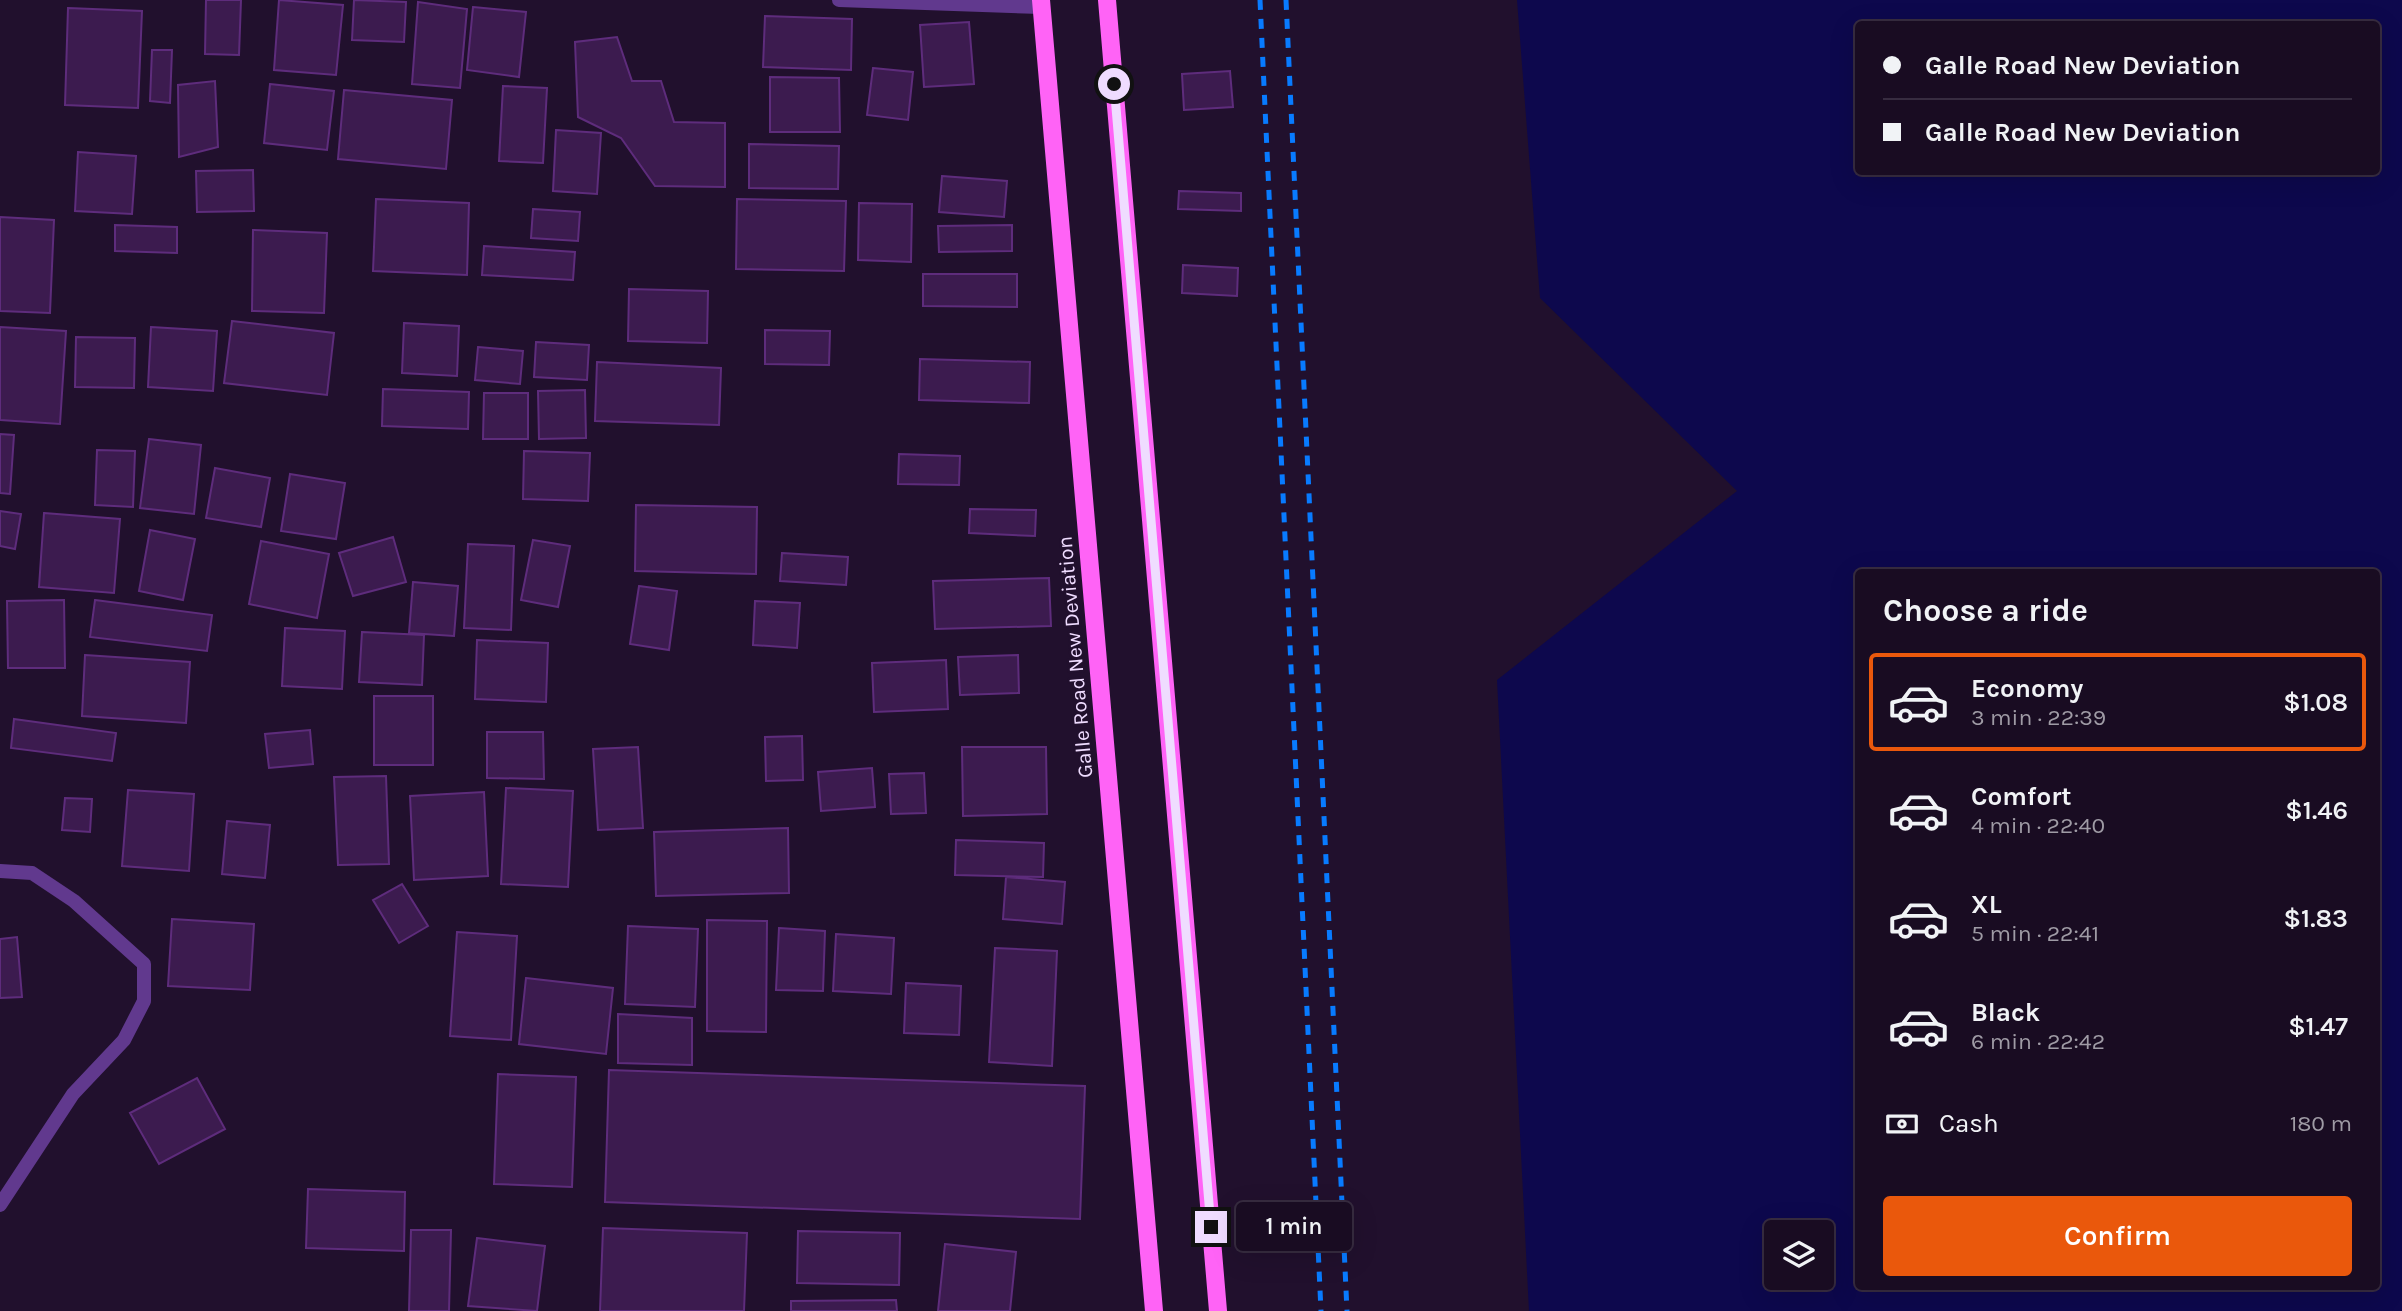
<!DOCTYPE html>
<html lang="en">
<head>
<meta charset="utf-8">
<style>
  :root { --surface:#190c22; --page:#22152a; --text:#f1f3f6; --muted:#9f9ba5; --line:#372c40; --accent:#ea580c }
  body { margin:0; font-family:Karla,sans-serif; background:var(--page); color:var(--text); height:100vh; display:flex; flex-direction:column; font-size:26px; white-space:nowrap }
  * { box-sizing:border-box; margin:0 }
  p { font-size:23px; color:var(--muted) }
  .icon { flex:none; width:38px; height:38px; fill:none; stroke:currentColor; stroke-width:2; stroke-linecap:round; stroke-linejoin:round }
  .map { position:relative; flex:1; overflow:hidden }
  .panel { position:absolute; left:1855px; top:569px; width:525px; height:721px; display:flex; flex-direction:column; background:var(--surface); border-radius:7px; box-shadow:0 7px 28px #0002,0 0 0 2px var(--line) }
  .panel>* { flex:none }
  .hud { position:absolute; left:1855px; top:21px; width:525px; height:154px; border-radius:7px; box-shadow:0 7px 28px #0002,0 0 0 2px var(--line); display:grid; align-content:center; height:154px; padding:0 28px; background:var(--surface) }
  .controls { position:absolute; left:1764px; top:1220px; display:grid; gap:14px }
  .controls a { display:grid; place-items:center; width:70px; height:70px; border-radius:7px; background:var(--surface); box-shadow:0 7px 28px #0002,0 0 0 2px var(--line); font-size:35px }
  .end { position:absolute; width:32px; height:32px; margin:-16px; border:9px solid #efdcff; background:#111; box-shadow:0 0 0 4px #111 }
  .from { border-radius:50% }
  .bubble { position:absolute; height:49px; border-radius:7px; background:var(--surface); box-shadow:0 7px 28px #0002,0 0 0 2px var(--line); font-size:23px; font-weight:600; line-height:49px; text-align:center }
  .hud b { display:flex; align-items:center; gap:24px; height:66px; font-size:26px }
  .hud b+b { border-top:2px solid var(--line) }
  .hud i { width:18px; height:18px; background:var(--text) }
  ul { padding:0; list-style:none }
  li { display:flex; align-items:center; gap:21px; height:98px; margin:0 14px 10px; padding:0 14px; border:4px solid transparent; border-radius:7px }
  li div { flex:1 }
  li b { display:block; font-size:26px }
  li em { font-style:normal; font-weight:600 }
  li.selected { border-color:var(--accent) }
  li>.icon { width:63px; height:63px; stroke-width:1.5 }
  h2 { padding:0 28px; font-size:32px; line-height:84px }
  .pay { display:flex; align-items:center; gap:18px; height:77px; padding:0 28px; font-size:26px }
  .pay p { margin-inline-start:auto }
  .button { display:flex; gap:14px; margin-top:auto; padding:14px 28px }
  .button a { flex:1; height:80px; border-radius:7px; background:var(--accent); color:#fff; font-size:28px; font-weight:600; line-height:80px; text-align:center }
  .map>svg:first-child { display:block }
</style>
</head>
<body>
<div class="map">
<svg width="2402" height="1311" viewBox="0 0 2402 1311">
  <rect width="100%" height="100%" fill="#21102d"/>
  <path fill="#0d084d" fill-rule="evenodd" d="M1517 0H2402V1311H1529L1497 680 1737 491 1540 298ZM1858 24H2376V172H1858ZM1858 572H2376V1286H1858ZM1776 1232H1822V1278H1776Z"/>
  <path fill="#3c1b4f" stroke="#5e2c7c" stroke-width="2" d="M206 0H241L239 55 205 54Z
    M279 0 343 5 336 75 274 70Z
    M354 0 406 2 404 42 352 40Z
    M418 2 467 9 460 88 412 84Z
    M473 7 526 12 519 77 467 70Z
    M68 8 142 11 138 108 65 105Z
    M765 16 852 19 851 70 763 67Z
    M969 22 974 84 924 87 920 25Z
    M617 37 632 81H661L674 122 725 123V187L655 186 621 138 578 117 575 42Z
    M152 50H172L170 103 150 101Z
    M873 68 913 72 908 120 867 115Z
    M1230 71 1233 107 1184 110 1182 74Z
    M770 77 839 78 840 132H770Z
    M215 81 218 147 179 157 178 85Z
    M270 84 334 91 327 150 264 143Z
    M503 86 547 88 543 163 499 161Z
    M344 90 452 100 446 169 338 159Z
    M556 130 601 133 597 194 553 191Z
    M749 144 839 146 838 189 749 188Z
    M78 152 136 156 132 214 75 211Z
    M253 170 254 211 197 212 196 171Z
    M942 176 1007 181 1004 217 939 212Z
    M1179 191 1241 193V211L1178 209Z
    M376 199 469 203 467 275 373 271Z
    M737 199 846 201 844 271 736 269Z
    M859 203 912 204 911 262 858 260Z
    M533 209 580 212 578 241 531 238Z
    M0 217 54 220 50 313 0 311Z
    M115 225 177 227V253L115 251Z
    M1012 225V251L939 252 938 226Z
    M253 230 327 233 324 313 252 311Z
    M484 246 575 252 573 280 482 275Z
    M1183 265 1238 268 1237 296 1182 293Z
    M923 274H1017V307L923 306Z
    M629 289 708 291 707 343 628 341Z
    M232 321 334 333 327 395 224 383Z
    M404 323 459 326 457 376 402 373Z
    M0 327 66 331 60 424 0 420Z
    M151 327 217 331 213 391 148 387Z
    M765 330 830 331 829 365 765 364Z
    M76 337 135 338 134 388 75 387Z
    M536 342 589 345 587 380 534 377Z
    M478 347 523 351 520 384 475 380Z
    M920 359 1030 362 1029 403 919 400Z
    M597 362 721 368 719 425 595 421Z
    M383 389 469 392 468 429 382 426Z
    M585 390 586 438 539 439 538 391Z
    M484 393H528V439H483Z
    M0 434 14 435 10 494 0 493Z
    M149 439 201 445 194 514 140 508Z
    M97 450 135 451 133 507 95 505Z
    M524 451 590 453 588 501 523 499Z
    M899 454 960 456 959 485 898 484Z
    M215 468 270 478 261 527 206 518Z
    M290 474 345 483 336 539 281 531Z
    M636 505 757 507 756 574 635 571Z
    M970 509 1036 510 1035 536 969 533Z
    M0 511 21 514 15 549 0 546Z
    M44 513 120 519 114 593 39 587Z
    M150 530 195 539 183 600 139 591Z
    M393 537 406 582 353 596 339 553Z
    M533 540 570 546 558 607 521 600Z
    M261 541 329 554 317 618 249 604Z
    M468 544 514 546 511 630 464 628Z
    M782 553 848 557 846 585 780 581Z
    M1049 578 1051 626 935 629 933 581Z
    M413 582 458 586 454 636 409 633Z
    M639 586 677 591 669 650 630 644Z
    M64 600 65 668H8L7 601Z
    M95 600 212 615 207 651 90 637Z
    M755 601 800 603 797 648 753 645Z
    M285 628 345 631 342 689 282 686Z
    M362 632 424 635 422 685 359 682Z
    M477 640 548 643 546 702 475 699Z
    M85 655 190 662 186 723 82 716Z
    M1018 655 1019 693 960 695 958 657Z
    M946 660 948 709 874 712 872 663Z
    M374 696H433V765H374Z
    M14 719 116 733 112 761 11 748Z
    M310 730 313 764 269 768 265 734Z
    M487 732H543L544 779 487 778Z
    M802 736 803 780 766 781 765 737Z
    M638 747 643 828 598 830 593 749Z
    M962 747H1046L1047 814 963 816Z
    M872 768 875 807 821 811 818 772Z
    M924 773 926 813 891 814 889 774Z
    M386 776 389 864 338 865 334 777Z
    M506 788 573 791 568 887 501 884Z
    M128 790 194 794 189 871 122 866Z
    M484 792 488 876 414 880 410 796Z
    M65 798 92 799 90 832 62 830Z
    M227 821 270 825 265 878 222 874Z
    M788 828 789 893 656 896 654 832Z
    M956 840 1044 843 1043 877 955 875Z
    M1006 877 1065 882 1062 924 1003 919Z
    M402 884 428 926 399 943 373 900Z
    M172 919 254 924 250 990 168 986Z
    M707 920 767 921 766 1032 707 1031Z
    M628 926 698 929 695 1007 625 1004Z
    M779 928 825 931 823 991 776 990Z
    M457 932 517 936 511 1040 450 1036Z
    M836 934 894 938 891 994 833 991Z
    M17 937 22 997 0 998V939Z
    M995 948 1057 951 1052 1066 989 1062Z
    M526 978 613 988 606 1054 519 1044Z
    M906 983 961 986 959 1035 904 1033Z
    M618 1014 692 1018V1065L618 1063Z
    M609 1070 1085 1086 1080 1219 605 1202Z
    M498 1074 576 1077 572 1187 494 1184Z
    M197 1078 225 1129 159 1164 130 1113Z
    M308 1189 405 1192 404 1251 306 1248Z
    M603 1228 747 1233 744 1311H600Z
    M411 1230H451L449 1311H409Z
    M798 1231 900 1233 899 1285 797 1283Z
    M477 1238 545 1246 537 1311 468 1306Z
    M945 1244 1016 1252 1010 1311H938Z
    M896 1300 897 1311H791V1301Z"/>
  <g fill="none" stroke-linecap="round" stroke-linejoin="round">
    <path stroke="#61398e" stroke-width="14" d="M839 0 1041 7
      M0 871 32 873 74 901 144 964V1001L124 1040 73 1094 0 1205"/>
    <path stroke="#ff63f6" stroke-width="18" d="M1041 0 1154 1311
      M1107 0 1218 1311"/>
    <path stroke="#087bff" stroke-width="5" stroke-dasharray="10 9" stroke-linecap="butt" d="M1260 0 1321 1311
      M1286 0 1347 1311"/>
  </g>
  <g fill="none" stroke-linecap="round" stroke-linejoin="round">
    <path stroke="#efdcff" stroke-width="9" d="M1114 84 1211 1227"/>
  </g>
  <g text-anchor="middle" stroke-width="5" stroke-linejoin="round" paint-order="stroke">
    <g font-size="21" fill="#efdcff" stroke="#21102d">
      <text transform="translate(1075 657) rotate(-95)" y="7">Galle Road New Deviation</text>
    </g>
  </g>
</svg>
<div class="controls">
<a><svg class="icon" aria-label="layers" viewBox="0 0 24 24"><path d="M12 4l9 5-9 5-9-5zM3 14l9 5 9-5"/></svg></a>
</div>
<i class="end from" style="left:1114px;top:84px"></i>
<i class="end" style="left:1211px;top:1227px"></i>
<div class="bubble" style="left:1236px;top:1202px;width:116px">1 min</div>
<div class="hud">
<b><i class="from"></i>Galle Road New Deviation</b>
<b><i></i>Galle Road New Deviation</b>
</div>
<section class="panel">
<h2>Choose a ride</h2>
<ul>
<li class="selected"><svg class="icon" aria-label="car" viewBox="0 0 24 24"><path d="M5 17H2v-5l4-1 3-4h7l3 4 3 1v5h-3M9 17h6M6 11h13"/><circle cx="7" cy="17" r="2"/><circle cx="17" cy="17" r="2"/></svg><div><b>Economy</b><p>3 min · 22:39</p></div><em>$1.08</em></li>
<li><svg class="icon" aria-label="car" viewBox="0 0 24 24"><path d="M5 17H2v-5l4-1 3-4h7l3 4 3 1v5h-3M9 17h6M6 11h13"/><circle cx="7" cy="17" r="2"/><circle cx="17" cy="17" r="2"/></svg><div><b>Comfort</b><p>4 min · 22:40</p></div><em>$1.46</em></li>
<li><svg class="icon" aria-label="car" viewBox="0 0 24 24"><path d="M5 17H2v-5l4-1 3-4h7l3 4 3 1v5h-3M9 17h6M6 11h13"/><circle cx="7" cy="17" r="2"/><circle cx="17" cy="17" r="2"/></svg><div><b>XL</b><p>5 min · 22:41</p></div><em>$1.83</em></li>
<li><svg class="icon" aria-label="car" viewBox="0 0 24 24"><path d="M5 17H2v-5l4-1 3-4h7l3 4 3 1v5h-3M9 17h6M6 11h13"/><circle cx="7" cy="17" r="2"/><circle cx="17" cy="17" r="2"/></svg><div><b>Black</b><p>6 min · 22:42</p></div><em>$1.47</em></li>
</ul>
<div class="pay"><svg class="icon" aria-label="cash" viewBox="0 0 24 24"><path d="M3 7h18v10H3z"/><circle cx="12" cy="12" r="2"/></svg>Cash<p>180 m</p></div>
<div class="button"><a>Confirm</a></div>
</section>
</div>
</body>
</html>
